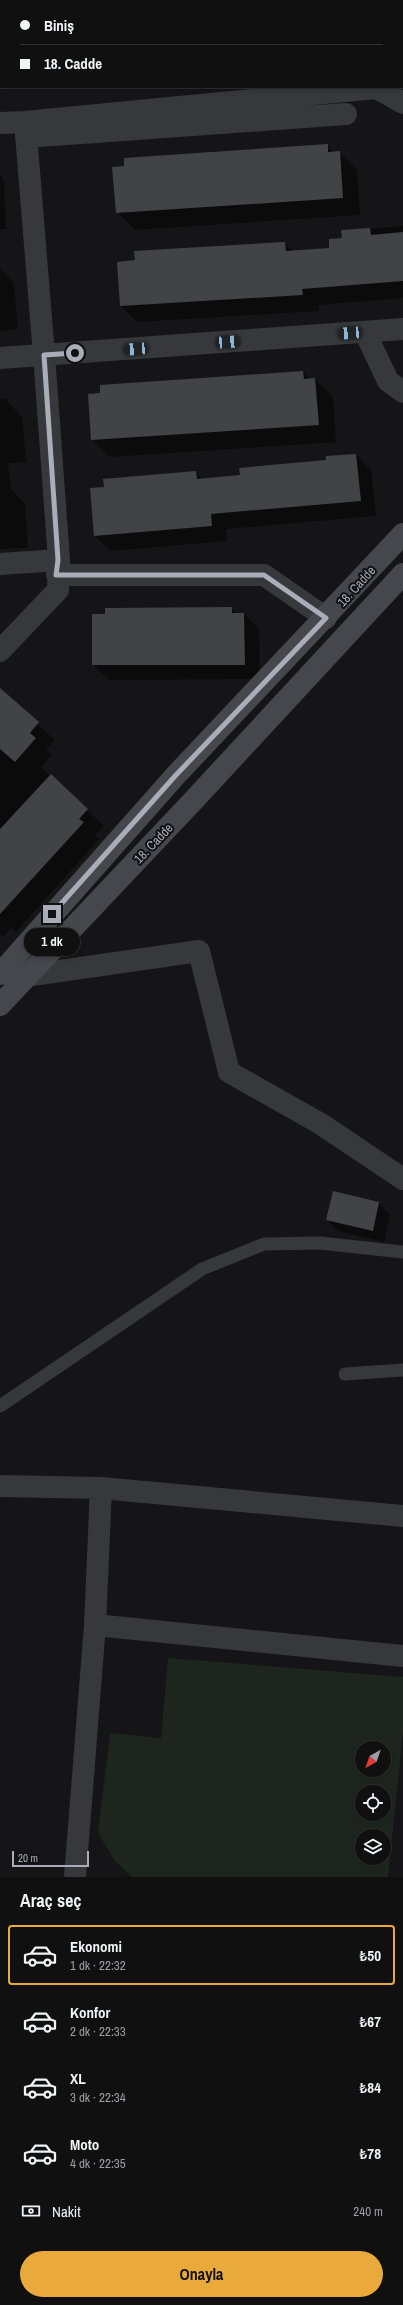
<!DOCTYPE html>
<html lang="tr">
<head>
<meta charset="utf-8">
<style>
  :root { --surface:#101011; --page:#1e1e1f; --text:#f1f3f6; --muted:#9c9d9f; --line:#303031; --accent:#e9aa3b }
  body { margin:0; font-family:"Archivo Narrow",sans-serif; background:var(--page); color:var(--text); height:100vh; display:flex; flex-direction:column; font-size:15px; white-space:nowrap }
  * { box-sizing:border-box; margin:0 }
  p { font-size:13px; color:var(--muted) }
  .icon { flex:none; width:22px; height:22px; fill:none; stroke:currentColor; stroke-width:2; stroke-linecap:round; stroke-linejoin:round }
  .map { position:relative; height:1877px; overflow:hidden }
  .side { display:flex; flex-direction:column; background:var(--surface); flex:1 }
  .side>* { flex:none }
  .guide { position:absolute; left:0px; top:0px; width:403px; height:88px; box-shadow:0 2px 6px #0003,0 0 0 1px var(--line); display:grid; align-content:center; height:88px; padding:0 20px; background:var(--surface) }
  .needle { width:26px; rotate:220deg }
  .buttons { position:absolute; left:355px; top:1741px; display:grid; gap:8px }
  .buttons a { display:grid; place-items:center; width:36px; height:36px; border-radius:50%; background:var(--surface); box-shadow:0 2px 6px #0003,0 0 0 1px var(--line); font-size:20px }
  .scale { position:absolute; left:12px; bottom:10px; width:77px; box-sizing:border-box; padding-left:4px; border:2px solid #a8adb7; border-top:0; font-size:11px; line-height:14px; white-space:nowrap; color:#a8adb7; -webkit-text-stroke:3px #101012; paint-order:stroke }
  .end { position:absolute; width:18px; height:18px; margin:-9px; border:5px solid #a8adb7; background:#111; box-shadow:0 0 0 2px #111 }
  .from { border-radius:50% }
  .bubble { position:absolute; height:28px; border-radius:14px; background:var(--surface); box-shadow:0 2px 6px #0003,0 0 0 1px var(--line); font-size:13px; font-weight:700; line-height:28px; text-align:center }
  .car { position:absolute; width:12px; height:24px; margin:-12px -6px; border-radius:5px; box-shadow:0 0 3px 1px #0007; background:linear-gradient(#222 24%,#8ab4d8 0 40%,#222 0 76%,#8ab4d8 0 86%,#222 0) }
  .guide b { display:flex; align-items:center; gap:14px; height:38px; font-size:15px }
  .guide b+b { border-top:1px solid var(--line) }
  .guide i { width:10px; height:10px; background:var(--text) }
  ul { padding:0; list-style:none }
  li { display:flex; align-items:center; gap:12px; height:60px; margin:0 8px 6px; padding:0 12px; border:2px solid transparent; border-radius:4px }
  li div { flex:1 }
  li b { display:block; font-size:15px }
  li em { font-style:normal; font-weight:700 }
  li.active { border-color:var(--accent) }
  li>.icon { width:36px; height:36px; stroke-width:1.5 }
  h2 { padding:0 20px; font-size:18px; line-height:48px }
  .pay { display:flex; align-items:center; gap:10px; height:44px; padding:0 20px; font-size:15px }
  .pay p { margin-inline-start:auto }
  .button { display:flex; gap:8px; margin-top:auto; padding:8px 20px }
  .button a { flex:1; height:46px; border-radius:24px; background:var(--accent); color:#111; font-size:16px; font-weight:700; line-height:46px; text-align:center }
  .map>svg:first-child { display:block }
</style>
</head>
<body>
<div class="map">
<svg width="403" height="1877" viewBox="0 0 403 1877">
  <rect width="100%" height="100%" fill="#151517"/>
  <path fill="#1e251e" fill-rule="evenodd" d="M168 1658 403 1677V1732L388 1877H132L115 1861 98 1833 110 1733 161 1738ZM362 1748H384V1770H362ZM362 1792H384V1814H362ZM362 1836H384V1858H362Z"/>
  <path fill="#0007" d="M327 145 334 153 339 152 357 170 360 215 135 230 117 212 125 167Z
    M0 175 4 180 6 229H0Z
    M403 226V298L318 305 319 311 137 322 121 306 285 243 294 252 330 249 343 239 342 231Z
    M0 269 14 283 18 329 0 331Z
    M303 372 310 380 315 379 333 397 336 442 110 457 92 439Z
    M0 399H5L22 417 26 462 8 463 11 489 25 504 28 548 0 549Z
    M356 455 371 470 376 516 226 529 227 541 110 551 95 536 105 488 196 472 203 480 241 476Z
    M231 608 237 614H244L259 629 260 679 109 680 93 665Z
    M3 693 55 740 46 749 52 755 41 767 104 826 95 835 99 839 16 932 11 928 3 937 0 934V697Z
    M378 1203 390 1214 384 1242 338 1231 327 1220Z"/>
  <path fill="#424347" d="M328 144V152L340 151 343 198 116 213 112 167 124 166V158Z
    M370 228 371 235 403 232V281L302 289 303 295 120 306 117 262 135 260 134 251 285 242 286 251 329 248V239L342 238 341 230Z
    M303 371 304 379 315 378 319 425 91 440 88 394 100 393V385Z
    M356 454 361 501 211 514 212 526 94 536 90 488 104 487 103 479 196 471 197 479 240 475 239 468 326 460V456Z
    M232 607V613H244L245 665H92V614H105V608Z
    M0 688 39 722 30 733 36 738 15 762 0 749Z
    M51 774 88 809 79 819 84 822 0 914V829Z
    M333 1191 379 1202 373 1231 326 1220Z"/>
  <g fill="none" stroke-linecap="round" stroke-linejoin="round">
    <path stroke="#37383c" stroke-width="13" d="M345 1374 403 1370
      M0 1406 202 1269 264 1244 320 1243 403 1252"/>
    <path stroke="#37383c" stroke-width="22" d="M25 122 376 88 403 103
      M0 123 25 122 44 355 59 560 58 590 0 651
      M26 137 346 114
      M365 332 388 381 403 392
      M0 358 403 329
      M0 564 59 560
      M57 575H264L326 618
      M25 976 199 951 229 1072 321 1124 403 1179
      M0 1486 101 1488 403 1516
      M95 1625 403 1656
      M75 1877 95 1625 101 1488"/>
    <path stroke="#45474c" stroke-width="22" d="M0 974 176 775 403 534
      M0 1005 192 802 403 574"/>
  </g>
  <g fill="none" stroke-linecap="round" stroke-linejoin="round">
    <path stroke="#a8adb7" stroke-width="5" d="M52 914 176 775 326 618 264 575H56L58 560 44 355 75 353"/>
  </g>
  <g text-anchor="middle" stroke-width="4" stroke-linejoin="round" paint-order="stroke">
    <g font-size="13" fill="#a8adb7" stroke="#101012">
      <text transform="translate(356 586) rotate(-48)" y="5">18. Cadde</text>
      <text transform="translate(153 843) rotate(-46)" y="5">18. Cadde</text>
    </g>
  </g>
</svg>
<div class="buttons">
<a><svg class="needle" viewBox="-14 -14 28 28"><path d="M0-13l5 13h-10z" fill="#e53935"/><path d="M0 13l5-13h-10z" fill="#9c9d9f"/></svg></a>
<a><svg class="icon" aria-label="locate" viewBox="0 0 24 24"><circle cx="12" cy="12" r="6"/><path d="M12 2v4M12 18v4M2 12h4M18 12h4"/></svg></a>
<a><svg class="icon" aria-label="layers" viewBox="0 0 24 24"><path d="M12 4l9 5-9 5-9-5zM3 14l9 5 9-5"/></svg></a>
</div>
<div class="scale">20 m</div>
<i class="end from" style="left:75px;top:353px"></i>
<i class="end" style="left:52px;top:914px"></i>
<div class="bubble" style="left:24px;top:928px;width:56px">1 dk</div>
<i class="car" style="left:350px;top:333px;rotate:266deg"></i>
<i class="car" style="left:228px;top:342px;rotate:86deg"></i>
<i class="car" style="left:136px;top:349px;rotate:266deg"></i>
<div class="guide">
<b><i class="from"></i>Biniş</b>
<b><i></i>18. Cadde</b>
</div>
</div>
<section class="side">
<h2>Araç seç</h2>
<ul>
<li class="active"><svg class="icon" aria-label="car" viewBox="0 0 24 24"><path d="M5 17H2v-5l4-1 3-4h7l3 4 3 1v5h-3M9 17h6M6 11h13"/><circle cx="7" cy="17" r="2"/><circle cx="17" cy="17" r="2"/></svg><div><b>Ekonomi</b><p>1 dk · 22:32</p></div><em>₺50</em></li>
<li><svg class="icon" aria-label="car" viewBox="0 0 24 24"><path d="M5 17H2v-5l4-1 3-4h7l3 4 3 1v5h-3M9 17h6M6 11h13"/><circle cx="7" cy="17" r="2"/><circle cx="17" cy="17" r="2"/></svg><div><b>Konfor</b><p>2 dk · 22:33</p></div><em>₺67</em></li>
<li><svg class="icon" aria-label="car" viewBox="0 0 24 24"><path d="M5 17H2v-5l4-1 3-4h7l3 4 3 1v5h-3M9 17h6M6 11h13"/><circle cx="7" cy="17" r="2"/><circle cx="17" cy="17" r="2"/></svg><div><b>XL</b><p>3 dk · 22:34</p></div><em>₺84</em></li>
<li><svg class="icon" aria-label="car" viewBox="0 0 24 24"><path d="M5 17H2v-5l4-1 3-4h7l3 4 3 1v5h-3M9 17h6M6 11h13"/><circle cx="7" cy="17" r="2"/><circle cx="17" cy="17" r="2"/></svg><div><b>Moto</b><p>4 dk · 22:35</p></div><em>₺78</em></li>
</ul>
<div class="pay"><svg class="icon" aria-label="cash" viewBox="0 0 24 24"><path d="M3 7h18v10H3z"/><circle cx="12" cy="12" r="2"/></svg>Nakit<p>240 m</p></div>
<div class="button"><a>Onayla</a></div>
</section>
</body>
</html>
